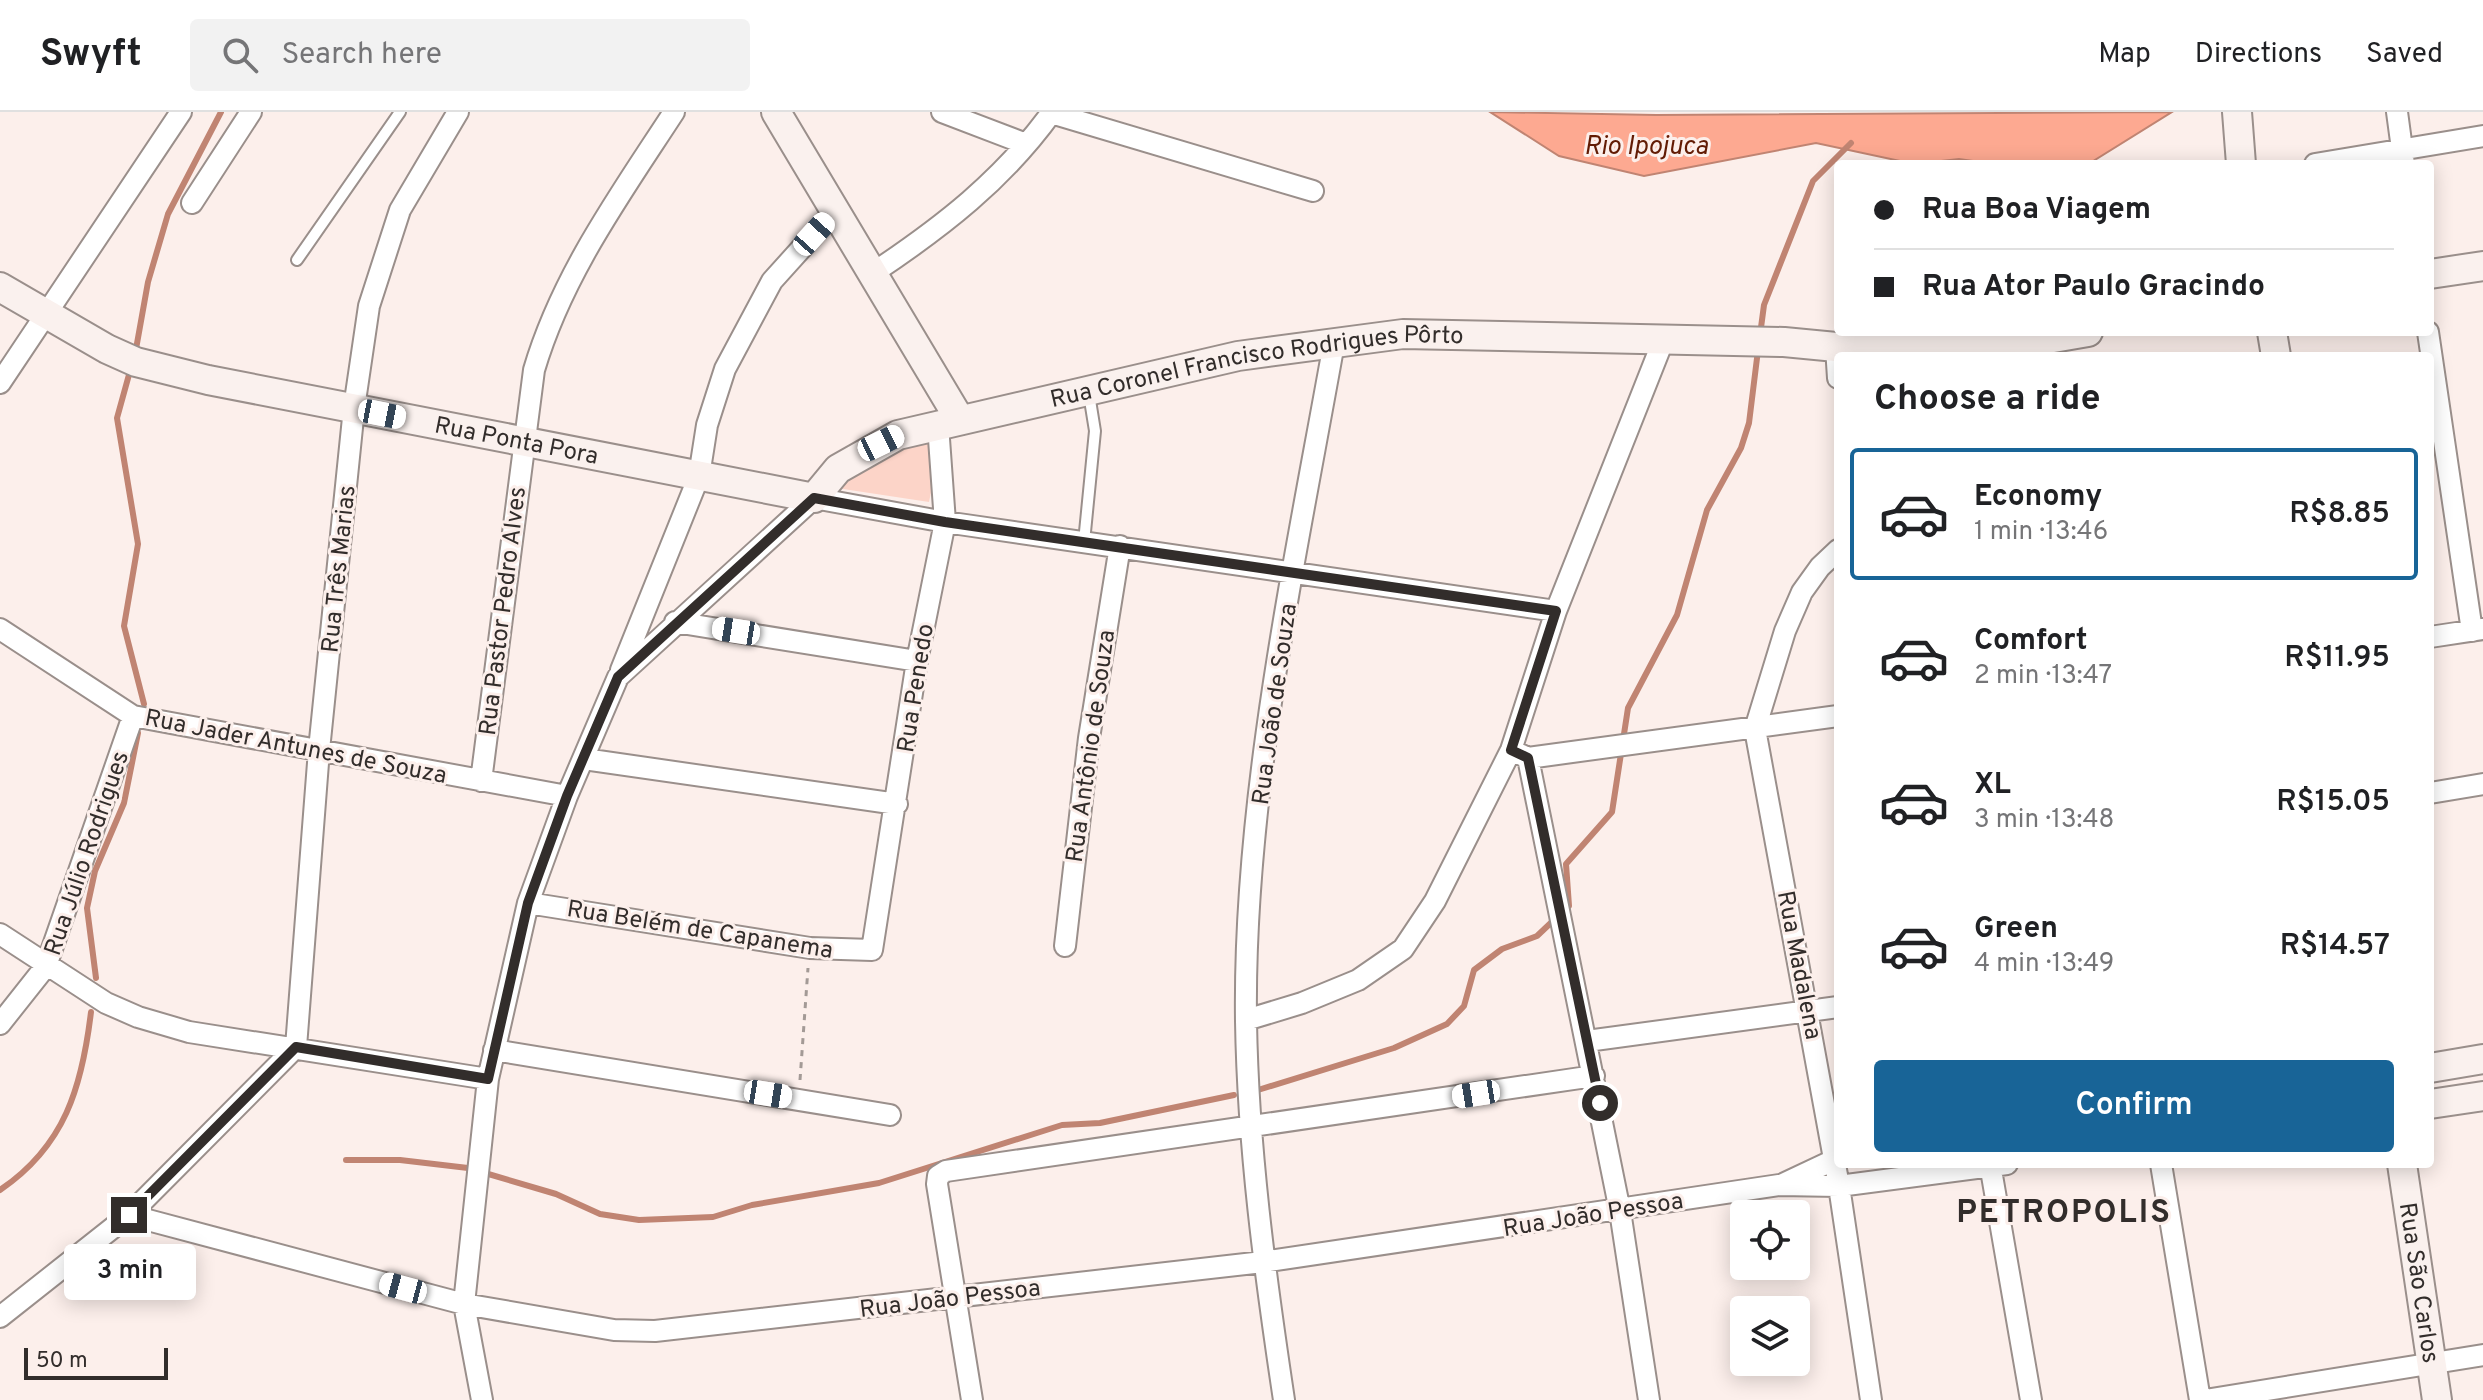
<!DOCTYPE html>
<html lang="en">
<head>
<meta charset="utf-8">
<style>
  :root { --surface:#fff; --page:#f2f2f2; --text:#202124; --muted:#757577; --line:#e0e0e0; --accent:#186497 }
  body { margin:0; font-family:Overpass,sans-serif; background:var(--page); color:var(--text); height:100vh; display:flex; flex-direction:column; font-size:30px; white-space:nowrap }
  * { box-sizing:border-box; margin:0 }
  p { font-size:26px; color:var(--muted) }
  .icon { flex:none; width:44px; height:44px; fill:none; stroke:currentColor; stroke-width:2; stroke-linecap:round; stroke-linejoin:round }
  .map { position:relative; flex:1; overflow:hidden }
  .drawer { position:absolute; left:1834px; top:240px; width:600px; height:816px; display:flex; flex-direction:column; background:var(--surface); border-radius:8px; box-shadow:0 4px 20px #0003 }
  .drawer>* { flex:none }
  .top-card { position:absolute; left:1834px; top:48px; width:600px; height:176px; border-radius:8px; box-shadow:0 4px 20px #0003; display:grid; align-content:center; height:176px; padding:0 40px; background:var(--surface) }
  .buttons { position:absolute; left:1730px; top:1088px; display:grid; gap:16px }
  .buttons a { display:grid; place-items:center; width:80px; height:80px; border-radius:8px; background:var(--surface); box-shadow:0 4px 20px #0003; font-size:40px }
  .scale { position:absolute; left:24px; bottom:20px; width:144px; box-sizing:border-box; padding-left:8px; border:4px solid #322d2b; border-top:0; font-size:22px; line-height:28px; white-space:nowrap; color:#322d2b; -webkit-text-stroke:6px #fcefeb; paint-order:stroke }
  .end { position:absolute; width:36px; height:36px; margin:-18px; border:10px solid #322d2b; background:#fff; box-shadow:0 0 0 4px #fff }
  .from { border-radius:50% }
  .bubble { position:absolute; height:56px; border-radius:8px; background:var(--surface); box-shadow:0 4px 20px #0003; font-size:26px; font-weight:600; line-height:56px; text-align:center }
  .car { position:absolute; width:24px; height:48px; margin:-24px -12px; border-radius:10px; box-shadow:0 0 6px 2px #0007; background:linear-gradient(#fff 24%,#345 0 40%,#fff 0 76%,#345 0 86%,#fff 0) }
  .top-card b { display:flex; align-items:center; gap:28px; height:76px; font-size:30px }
  .top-card b+b { border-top:2px solid var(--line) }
  .top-card i { width:20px; height:20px; background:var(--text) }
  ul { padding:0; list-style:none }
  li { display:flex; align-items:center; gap:24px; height:132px; margin:0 16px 12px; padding:0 24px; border:4px solid transparent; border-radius:8px }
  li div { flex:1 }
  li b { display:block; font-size:30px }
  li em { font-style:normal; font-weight:600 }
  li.on { border-color:var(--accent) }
  li>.icon { width:72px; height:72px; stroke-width:1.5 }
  h2 { padding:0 40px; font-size:36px; line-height:96px }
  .button { display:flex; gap:16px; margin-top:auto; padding:16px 40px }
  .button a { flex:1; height:92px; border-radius:8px; background:var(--accent); color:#fff; font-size:32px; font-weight:600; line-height:92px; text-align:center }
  header { display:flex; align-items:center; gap:48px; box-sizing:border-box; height:112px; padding:0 40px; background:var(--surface); border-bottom:2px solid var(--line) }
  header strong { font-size:38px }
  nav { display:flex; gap:44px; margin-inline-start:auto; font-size:28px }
  .search { width:560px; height:72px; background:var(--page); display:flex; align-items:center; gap:20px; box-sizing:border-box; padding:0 28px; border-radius:8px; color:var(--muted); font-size:30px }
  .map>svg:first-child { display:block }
</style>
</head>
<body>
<header>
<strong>Swyft</strong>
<div class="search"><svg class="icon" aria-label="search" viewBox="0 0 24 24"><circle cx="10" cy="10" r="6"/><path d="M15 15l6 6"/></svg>Search here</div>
<nav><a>Map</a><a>Directions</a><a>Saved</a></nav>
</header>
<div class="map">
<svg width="2483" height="1288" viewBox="0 0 2483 1288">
  <rect width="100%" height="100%" fill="#fcefeb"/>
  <path fill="#fcd4c8" d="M945 314 929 390 830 375 861 345Z"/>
  <path fill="#fda991" stroke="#c08472" stroke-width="2" d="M1490 0 1656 3 2172 0 2090 51 1994 52 1959 47 1914 52 1816 31 1644 64 1559 44Z"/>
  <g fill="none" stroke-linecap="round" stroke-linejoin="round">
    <path stroke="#c08472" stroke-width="6" d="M1760 223 1764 193 1813 69 1851 31
      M136 237 148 170 168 102 221 0
      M130 259 117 306 138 432 124 514 144 592
      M1564 799 1569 794 1566 752 1612 700 1628 596 1677 503 1707 398 1741 336 1749 311 1758 238
      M96 866 87 796 95 759 124 691 138 621
      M1258 978 1394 936 1447 912 1464 894 1474 858 1502 837 1537 824 1556 806
      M346 1048H400L468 1056 556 1082 600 1102 639 1108 713 1105 752 1093 879 1071 1062 1013 1100 1011 1234 983
      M0 1078C65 1034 82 975 91 900"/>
    <g stroke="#9a8f8b" stroke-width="14">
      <path id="lane" d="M297 148 400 0
        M1084 430 1095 319 1089 282"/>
    </g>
    <g stroke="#9a8f8b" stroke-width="24">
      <path id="street" d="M942 0 1026 32
        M2397 0 2404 52
        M1051 1 1313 79
        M2315 52 2483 24
        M192 91 251 0
        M873 161C942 115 1003 68 1052 0
        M2428 220 2472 519
        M1836 235 1838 266
        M0 271 181 0
        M1838 438 1820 455 1802 480 1785 519 1755 617 1839 1074 1871 1288
        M675 510 917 549
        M0 517 133 604 567 684
        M2430 525 2483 517
        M621 558 699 364 707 313 725 257 772 169 836 98
        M1511 638 1528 646 1620 1099 1649 1288
        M1528 646 1838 604
        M584 647 897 692
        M481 669 534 258C562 163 620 83 674 0
        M2430 681 2483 672
        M528 791 810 836 872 838 917 549 945 410 938 313
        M0 822 106 891 138 905 189 920 488 967
        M1065 834 1089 626 1120 434
        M1246 908 1302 891 1358 868 1403 837 1435 789 1511 638 1556 499 1663 229
        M0 912 46 854 133 604
        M1587 929 1838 895
        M494 938 890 1003
        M1990 1052 2031 1288
        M2161 1052 2200 1288
        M1783 1072 1838 1046
        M129 1103 464 1192 614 1218 655 1219 1263 1150 1779 1073 1839 1074 2007 1052
        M0 1205 129 1103 296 935 319 638 354 296 369 194 400 98 458 0
        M482 1288 464 1192 488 967 528 791 567 684 618 565 814 386 945 410 1556 499
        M972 1288 937 1072 938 1064 946 1059 1594 964
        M1284 1288C1265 1162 1248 1036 1246 909 1243 686 1295 450 1334 231
        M2205 1288 2483 1243"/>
    </g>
    <g stroke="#9a8f8b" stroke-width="32">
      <g id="secondary">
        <path d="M776 0 960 308"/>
        <path d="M2237 0 2241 52"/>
        <path d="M2430 162 2483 154"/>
        <path id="s1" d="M0 175 107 237 136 250 208 268 814 386 838 357 898 323 1238 244 1403 222 1784 230 1836 235 2030 230 2088 220"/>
        <path d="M2272 220 2276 244"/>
        <path d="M2430 956 2483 947"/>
        <path d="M2430 992 2483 984"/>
        <path id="s2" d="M2402 1052 2437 1288"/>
      </g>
    </g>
    <path stroke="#a39a96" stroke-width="3" stroke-dasharray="6 6" stroke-linecap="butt" d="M800 968 808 856"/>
    <use href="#lane" stroke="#fff" stroke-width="10"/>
    <use href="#street" stroke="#fff" stroke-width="20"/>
    <use href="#secondary" stroke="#faf1ee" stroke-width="28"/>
  </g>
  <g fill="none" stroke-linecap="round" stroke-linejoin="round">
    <path stroke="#322d2b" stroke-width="10" d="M129 1103 296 935 488 967 528 791 567 684 618 565 814 386 945 410 1556 499 1511 638 1528 646 1600 991"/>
  </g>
  <g text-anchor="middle" stroke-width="6" stroke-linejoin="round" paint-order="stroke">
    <g font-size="24" fill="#322d2b" stroke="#fcefeb">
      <text dy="8" stroke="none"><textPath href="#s1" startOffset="1320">Rua Coronel Francisco Rodrigues Pôrto</textPath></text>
      <text dy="8" stroke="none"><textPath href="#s1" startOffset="544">Rua Ponta Pora</textPath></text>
      <text transform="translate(338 457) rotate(-84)" y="8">Rua Três Marias</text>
      <text transform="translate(502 499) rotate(-83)" y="8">Rua Pastor Pedro Alves</text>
      <text transform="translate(915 576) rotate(-81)" y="8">Rua Penedo</text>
      <text transform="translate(1274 592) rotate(-82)" y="8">Rua João de Souza</text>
      <text transform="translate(296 634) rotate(11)" y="8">Rua Jader Antunes de Souza</text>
      <text transform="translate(1090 634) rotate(-82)" y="8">Rua Antônio de Souza</text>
      <text transform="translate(86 741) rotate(-71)" y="8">Rua Júlio Rodrigues</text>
      <text transform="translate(700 817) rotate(9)" y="8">Rua Belém de Capanema</text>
      <text transform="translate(1800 853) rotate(79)" y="8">Rua Madalena</text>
      <text transform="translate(1593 1102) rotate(-9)" y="8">Rua João Pessoa</text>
      <text dy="8" stroke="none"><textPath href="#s2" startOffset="120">Rua São Carlos</textPath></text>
      <text transform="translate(950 1186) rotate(-7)" y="8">Rua João Pessoa</text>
    </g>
    <g font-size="26" font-style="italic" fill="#621b04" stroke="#fcefeb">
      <text x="1646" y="42">Rio Ipojuca</text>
    </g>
    <g font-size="32" font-weight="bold" letter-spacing="2" fill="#322d2b" stroke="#fcefeb">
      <text x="2064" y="1110">PETROPOLIS</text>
    </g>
  </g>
</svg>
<div class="buttons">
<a><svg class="icon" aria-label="locate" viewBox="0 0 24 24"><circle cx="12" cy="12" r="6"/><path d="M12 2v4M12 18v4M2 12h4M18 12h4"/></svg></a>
<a><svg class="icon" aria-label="layers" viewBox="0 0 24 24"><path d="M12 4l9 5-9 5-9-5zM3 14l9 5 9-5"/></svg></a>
</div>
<div class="scale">50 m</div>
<i class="end from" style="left:1600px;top:991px"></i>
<i class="end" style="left:129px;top:1103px"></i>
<div class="bubble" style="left:64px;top:1132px;width:132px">3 min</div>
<i class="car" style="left:814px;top:122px;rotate:42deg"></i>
<i class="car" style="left:382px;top:302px;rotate:101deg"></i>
<i class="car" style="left:881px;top:331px;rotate:64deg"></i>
<i class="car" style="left:736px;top:519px;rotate:279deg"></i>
<i class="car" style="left:768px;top:982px;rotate:99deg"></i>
<i class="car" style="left:1476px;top:982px;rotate:261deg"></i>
<i class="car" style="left:403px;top:1176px;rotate:285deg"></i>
<div class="top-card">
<b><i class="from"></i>Rua Boa Viagem</b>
<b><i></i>Rua Ator Paulo Gracindo</b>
</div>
<section class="drawer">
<h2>Choose a ride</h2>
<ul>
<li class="on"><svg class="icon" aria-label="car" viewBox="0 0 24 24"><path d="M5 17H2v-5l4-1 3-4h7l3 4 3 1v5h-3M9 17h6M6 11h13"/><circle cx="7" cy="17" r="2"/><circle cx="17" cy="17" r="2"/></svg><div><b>Economy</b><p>1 min · 13:46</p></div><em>R$8.85</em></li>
<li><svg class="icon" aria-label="car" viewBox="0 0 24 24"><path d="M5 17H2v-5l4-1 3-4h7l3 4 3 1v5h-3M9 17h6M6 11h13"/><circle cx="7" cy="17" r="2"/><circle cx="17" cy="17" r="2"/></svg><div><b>Comfort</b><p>2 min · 13:47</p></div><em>R$11.95</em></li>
<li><svg class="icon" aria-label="car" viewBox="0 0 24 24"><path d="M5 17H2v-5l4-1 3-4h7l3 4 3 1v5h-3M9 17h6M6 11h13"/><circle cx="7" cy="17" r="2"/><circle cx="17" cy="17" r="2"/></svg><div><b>XL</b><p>3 min · 13:48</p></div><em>R$15.05</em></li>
<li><svg class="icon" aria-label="car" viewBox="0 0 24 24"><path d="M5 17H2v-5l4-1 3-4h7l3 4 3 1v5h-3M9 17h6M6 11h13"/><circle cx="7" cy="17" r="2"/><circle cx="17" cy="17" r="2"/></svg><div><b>Green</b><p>4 min · 13:49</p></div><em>R$14.57</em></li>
</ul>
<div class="button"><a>Confirm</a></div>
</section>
</div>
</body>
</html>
